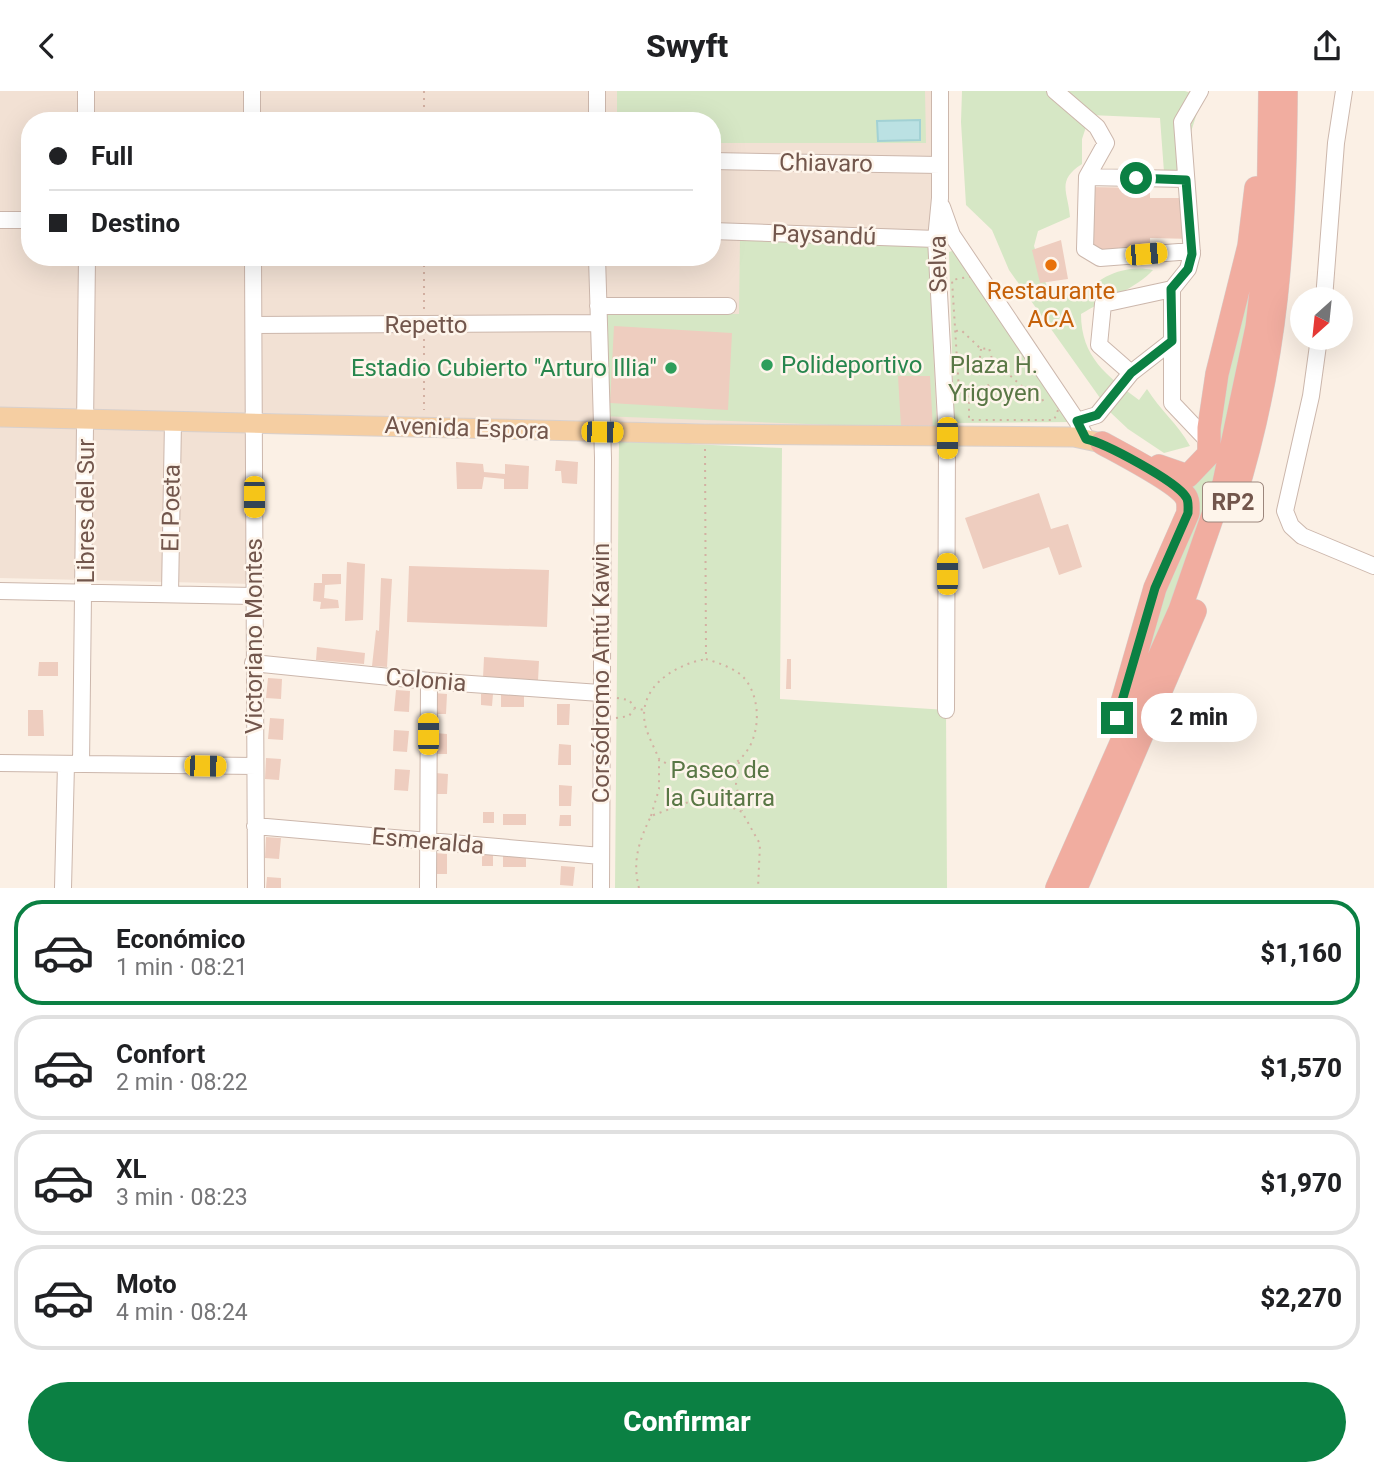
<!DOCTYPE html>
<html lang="es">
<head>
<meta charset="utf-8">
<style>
  :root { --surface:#fff; --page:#f6f6f6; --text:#202124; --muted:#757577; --line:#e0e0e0; --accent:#0b8043 }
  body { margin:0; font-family:Roboto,sans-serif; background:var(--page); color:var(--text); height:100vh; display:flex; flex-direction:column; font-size:26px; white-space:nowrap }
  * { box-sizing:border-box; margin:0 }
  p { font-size:23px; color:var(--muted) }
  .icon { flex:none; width:38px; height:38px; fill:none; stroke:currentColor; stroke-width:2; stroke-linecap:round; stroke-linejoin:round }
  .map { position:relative; height:797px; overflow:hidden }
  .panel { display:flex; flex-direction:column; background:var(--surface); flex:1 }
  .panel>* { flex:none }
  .hud { position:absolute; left:21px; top:21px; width:700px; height:154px; border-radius:28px; box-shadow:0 7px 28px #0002; display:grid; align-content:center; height:154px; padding:0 28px; background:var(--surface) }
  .needle { width:46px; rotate:207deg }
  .fabs { position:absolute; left:1290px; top:196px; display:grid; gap:14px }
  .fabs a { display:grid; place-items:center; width:63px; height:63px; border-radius:50%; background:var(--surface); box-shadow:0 7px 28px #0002; font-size:35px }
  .end { position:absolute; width:32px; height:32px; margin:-16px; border:9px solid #0b8043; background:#fff; box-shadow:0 0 0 4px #fff }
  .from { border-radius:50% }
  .bubble { position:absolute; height:49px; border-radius:24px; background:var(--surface); box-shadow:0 7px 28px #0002; font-size:23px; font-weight:800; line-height:49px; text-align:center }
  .car { position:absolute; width:21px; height:42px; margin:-21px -10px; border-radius:9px; box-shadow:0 0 5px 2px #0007; background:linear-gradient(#f5c518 24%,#345 0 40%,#f5c518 0 76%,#345 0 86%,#f5c518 0) }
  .hud b { display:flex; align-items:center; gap:24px; height:66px; font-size:26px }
  .hud b+b { border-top:2px solid var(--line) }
  .hud i { width:18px; height:18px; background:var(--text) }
  ul { padding:12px 0 0; list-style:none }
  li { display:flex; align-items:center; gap:21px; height:105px; margin:0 14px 10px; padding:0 14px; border:4px solid var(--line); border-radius:28px }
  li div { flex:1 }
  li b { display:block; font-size:26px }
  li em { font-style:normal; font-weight:800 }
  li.on { border-color:var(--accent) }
  li>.icon { width:63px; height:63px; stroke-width:1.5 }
  .button { display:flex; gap:14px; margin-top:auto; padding:14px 28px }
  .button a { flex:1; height:80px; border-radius:42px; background:var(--accent); color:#fff; font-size:28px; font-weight:800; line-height:80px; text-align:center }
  header { display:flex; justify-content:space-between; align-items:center; height:91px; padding:0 28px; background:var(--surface); font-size:32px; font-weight:800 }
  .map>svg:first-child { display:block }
</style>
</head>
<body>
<header><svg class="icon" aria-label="back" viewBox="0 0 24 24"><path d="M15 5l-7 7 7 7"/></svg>Swyft<svg class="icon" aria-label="share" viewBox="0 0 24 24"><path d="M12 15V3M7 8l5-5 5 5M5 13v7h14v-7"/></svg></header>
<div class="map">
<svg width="1374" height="797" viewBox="0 0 1374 797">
  <rect width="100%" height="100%" fill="#fbf0e5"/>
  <path fill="#f2e1d4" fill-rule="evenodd" d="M0 0H940L936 148 937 338 251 322 253 493 0 487ZM30 30H712V166H30Z"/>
  <path fill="#d6e7c5" d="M617 0H925L926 52H712V30H617Z
    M962 0H1185L1202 6 1179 79 1164 81 1160 27 1090 24 1082 48V73C1056 90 1068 100 1070 126L1038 140 1034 155 1047 196 1080 209C1096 185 1126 173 1153 179 1137 197 1104 209 1081 223 1081 266 1107 285 1139 309L1147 298C1160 319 1178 333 1190 355L1164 362 1128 338 1110 321 1009 179 992 139 966 114 961 31Z
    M1261 138 1230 339 1186 481 1132 601 1151 532 1190 432 1178 387 1215 340Z
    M740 147 928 151 937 338 600 325 602 220 739 223Z
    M955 159 1073 331 954 332 949 161Z
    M619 350 782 357 780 608 946 619 947 797H615Z"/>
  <path fill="#bbe1e3" stroke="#a2d1d4" stroke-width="2" d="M920 29V49L878 50 877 30Z"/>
  <path fill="#eecdbf" d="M1089 96 1150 97V107H1193V148L1150 147V159L1089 158Z
    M1061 149 1068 188 1040 192 1032 159Z
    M614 235 732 242 728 319 610 312Z
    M898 285H930L933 338 901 336Z
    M556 369 578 371 577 393 562 392 561 380H555Z
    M456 371 483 373 484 381 505 383V373L529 375 528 398H504V388L484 386 482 398H457Z
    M1039 402 1051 438 1068 433 1082 476 1059 484 1049 456 983 478 965 427Z
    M347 471 365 473 363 529 345 530Z
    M409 475 549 479 547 536 407 531Z
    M322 483H341V493L325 494 324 507 338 509 339 517 320 518 321 511 313 510 314 492H322Z
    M381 487 392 488 387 576 372 575 376 539 379 540Z
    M317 556 365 562 364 573 316 569Z
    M484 566 539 570 538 590 483 587Z
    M787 568H791V598H786Z
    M39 571H58V585H38Z
    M268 587 282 588 281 608 266 607Z
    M396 599 410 600 409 621 394 620Z
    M434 602 447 603 446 623H433Z
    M481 603H493L492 615 481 614Z
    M501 604H524V616H501Z
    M557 613H570L569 634H557Z
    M28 619H43L44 645H28Z
    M270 627 284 628 283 649 268 648Z
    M394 639 409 640 407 661 393 660Z
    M435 642 447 643V663H434Z
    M559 653 571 654V674H558Z
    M266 667 281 668 279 689 265 688Z
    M395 678 410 679 408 700 394 699Z
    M435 682 448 683 447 703H435Z
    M559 694 572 695 571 715H559Z
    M483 721H494V732H483Z
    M503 723H526V734H503Z
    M560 724H571V735H559Z
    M266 746 281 747 279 768 265 767Z
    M435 762 447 763V783H434Z
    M482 763 493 764V775H482Z
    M526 764V776H503V765Z
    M561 775 575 776 573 795 560 794Z
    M267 786 281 787V797H266Z"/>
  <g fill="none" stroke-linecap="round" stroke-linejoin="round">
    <g stroke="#ccb7ac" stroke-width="18">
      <path id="minor" d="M86 0V30
        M252 0V30
        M597 0V30
        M940 0V107L936 148 947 347 946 619
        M1055 0 1097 36 1106 52 1087 86 1085 158 1100 167 1192 160
        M1200 0 1182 31 1192 163 1188 178 1172 198V312L1209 351
        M712 70 940 74
        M1087 86 1186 88
        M942 116 952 144 1077 330 1086 347
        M0 129H30
        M712 140 936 148
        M253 166 256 797
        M597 166 603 367 601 797
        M1172 198 1103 213 1099 254 1131 282 1172 250
        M1324 208 1336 52 1344 0
        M598 215H728
        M254 234 598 232
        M1319 247 1311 305 1285 420 1291 435 1302 445 1374 475
        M1077 330 1097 324 1131 282
        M0 500 253 505
        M170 503 173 330
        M253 572 429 590 600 602
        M0 672 255 675
        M81 673 87 166
        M255 735 601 765
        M63 797 66 673
        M428 797 429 590"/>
    </g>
    <g stroke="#d8d0cd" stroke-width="21">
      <path id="major" d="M0 326 704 343 1074 346 1102 352"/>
    </g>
    <g stroke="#d8d0cd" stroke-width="24">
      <path id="highway" d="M1102 352C1120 362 1177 391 1186 406 1189 411 1188 416 1188 422L1155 497 1117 629
        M1159 375 1188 385 1209 363V337L1217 283 1249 155 1256 97
        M1234 409C1278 268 1285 146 1286 0
        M1057 797 1180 519 1224 392 1257 236 1268 140 1270 0
        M1076 797 1195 520"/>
    </g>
    <path stroke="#d3b0a2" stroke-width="2" stroke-dasharray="2 5" stroke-linecap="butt" d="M424 0V30
      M973 185 1060 314 1054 329H969V306L959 300 952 189Z
      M424 218V166
      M956 240 961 239 981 258 989 257 992 268 1039 311 1045 308
      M424 248V319
      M981 258 980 266 984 270 991 269
      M970 307 979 303 976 298 988 294 995 309 1022 297
      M705 358 706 566
      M706 568C718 572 736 577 745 588 762 609 761 649 740 668 719 688 681 683 659 668 655 658 649 647 646 637 635 598 673 574 706 568Z
      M617 607 629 609 635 617 644 619
      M616 627 629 625 634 618
      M739 671 736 693 742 720
      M651 725 659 698V669
      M639 797C632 770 639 750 651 725L694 709 729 715 742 721 760 753 758 797"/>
    <use href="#minor" stroke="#fff" stroke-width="16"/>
    <use href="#major" stroke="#f5cea2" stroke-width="19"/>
    <use href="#highway" stroke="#f1ada0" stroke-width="23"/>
  </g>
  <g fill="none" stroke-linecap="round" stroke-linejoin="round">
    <path stroke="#0b8043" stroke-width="9" d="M1117 627 1155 497 1188 422C1188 416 1189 410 1186 406 1176 390 1105 352 1086 348L1077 330 1097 324 1131 282 1172 250 1171 198 1188 178 1192 163 1186 89 1136 87"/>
  </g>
  <circle fill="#e8710a" stroke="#fef5eb" stroke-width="2.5" cx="1051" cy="174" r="7"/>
  <g fill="#2e9e5b" stroke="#fef5eb" stroke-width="2.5">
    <circle cx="767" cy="274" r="7"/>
    <circle cx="671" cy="277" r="7"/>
  </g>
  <g text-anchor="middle" stroke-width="5" stroke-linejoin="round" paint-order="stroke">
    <rect fill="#fef5eb" stroke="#9c867c" stroke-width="2" x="1203" y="391.5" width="60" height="39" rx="5"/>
    <g font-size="23" font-weight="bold" fill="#72564c">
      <text x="1233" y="419">RP2</text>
    </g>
    <g font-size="24" fill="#72564c" stroke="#fef5eb">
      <text transform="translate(826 72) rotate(1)" y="8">Chiavaro</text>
      <text transform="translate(824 144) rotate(2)" y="8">Paysandú</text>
      <text transform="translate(938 173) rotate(-91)" y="8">Selva</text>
      <text x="426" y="242">Repetto</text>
      <text transform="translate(467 337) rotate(2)" y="8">Avenida Espora</text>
      <text transform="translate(171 417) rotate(-89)" y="8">El Poeta</text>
      <text transform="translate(86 420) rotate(-90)" y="8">Libres del Sur</text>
      <text transform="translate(254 545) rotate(-90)" y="8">Victoriano Montes</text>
      <text transform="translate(601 582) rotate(-90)" y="8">Corsódromo Antú Kawin</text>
      <text transform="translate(426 589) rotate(5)" y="8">Colonia</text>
      <text transform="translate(428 750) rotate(5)" y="8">Esmeralda</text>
    </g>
    <g font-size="24" fill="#c56008" stroke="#fef5eb">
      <text x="1051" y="208">Restaurante<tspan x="1051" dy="28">ACA</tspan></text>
    </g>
    <g font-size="24" fill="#27864d" stroke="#fef5eb" text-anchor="start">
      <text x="781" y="282">Polideportivo</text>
      <text x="657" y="285" text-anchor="end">Estadio Cubierto "Arturo Illia"</text>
    </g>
    <g font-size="24" fill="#597745" stroke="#fef5eb">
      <text x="994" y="282">Plaza H.<tspan x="994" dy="28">Yrigoyen</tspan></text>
      <text x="720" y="687">Paseo de<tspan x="720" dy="28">la Guitarra</tspan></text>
    </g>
  </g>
</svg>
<div class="fabs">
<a><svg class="needle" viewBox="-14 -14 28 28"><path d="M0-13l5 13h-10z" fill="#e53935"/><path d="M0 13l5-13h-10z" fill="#757577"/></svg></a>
</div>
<i class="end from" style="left:1136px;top:87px"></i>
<i class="end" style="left:1117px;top:627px"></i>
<div class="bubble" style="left:1141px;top:602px;width:116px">2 min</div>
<i class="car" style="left:1146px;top:163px;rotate:85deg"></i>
<i class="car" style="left:602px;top:341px;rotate:91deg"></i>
<i class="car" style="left:947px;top:347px;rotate:180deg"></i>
<i class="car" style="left:254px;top:406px;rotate:180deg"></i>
<i class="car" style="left:947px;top:483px;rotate:0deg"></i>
<i class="car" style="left:428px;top:643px;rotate:0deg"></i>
<i class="car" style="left:205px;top:675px;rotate:91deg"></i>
<div class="hud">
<b><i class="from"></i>Full</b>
<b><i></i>Destino</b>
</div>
</div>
<section class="panel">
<ul>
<li class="on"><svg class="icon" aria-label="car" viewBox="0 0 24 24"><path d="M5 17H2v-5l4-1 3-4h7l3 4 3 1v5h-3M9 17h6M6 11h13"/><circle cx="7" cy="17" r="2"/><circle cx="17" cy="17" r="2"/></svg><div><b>Económico</b><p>1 min · 08:21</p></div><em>$1,160</em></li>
<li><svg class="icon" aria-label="car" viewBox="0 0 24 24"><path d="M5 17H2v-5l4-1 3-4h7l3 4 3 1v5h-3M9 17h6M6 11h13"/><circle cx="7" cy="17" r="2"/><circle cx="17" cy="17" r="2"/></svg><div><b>Confort</b><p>2 min · 08:22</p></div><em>$1,570</em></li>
<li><svg class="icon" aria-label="car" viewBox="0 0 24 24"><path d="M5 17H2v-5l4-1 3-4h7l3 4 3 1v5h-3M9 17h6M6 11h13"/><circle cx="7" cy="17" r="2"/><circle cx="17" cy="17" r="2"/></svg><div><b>XL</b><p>3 min · 08:23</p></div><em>$1,970</em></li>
<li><svg class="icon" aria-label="car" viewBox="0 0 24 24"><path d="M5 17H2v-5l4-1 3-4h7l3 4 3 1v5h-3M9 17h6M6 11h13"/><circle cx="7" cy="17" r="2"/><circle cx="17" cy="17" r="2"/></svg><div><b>Moto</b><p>4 min · 08:24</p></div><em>$2,270</em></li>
</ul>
<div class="button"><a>Confirmar</a></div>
</section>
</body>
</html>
